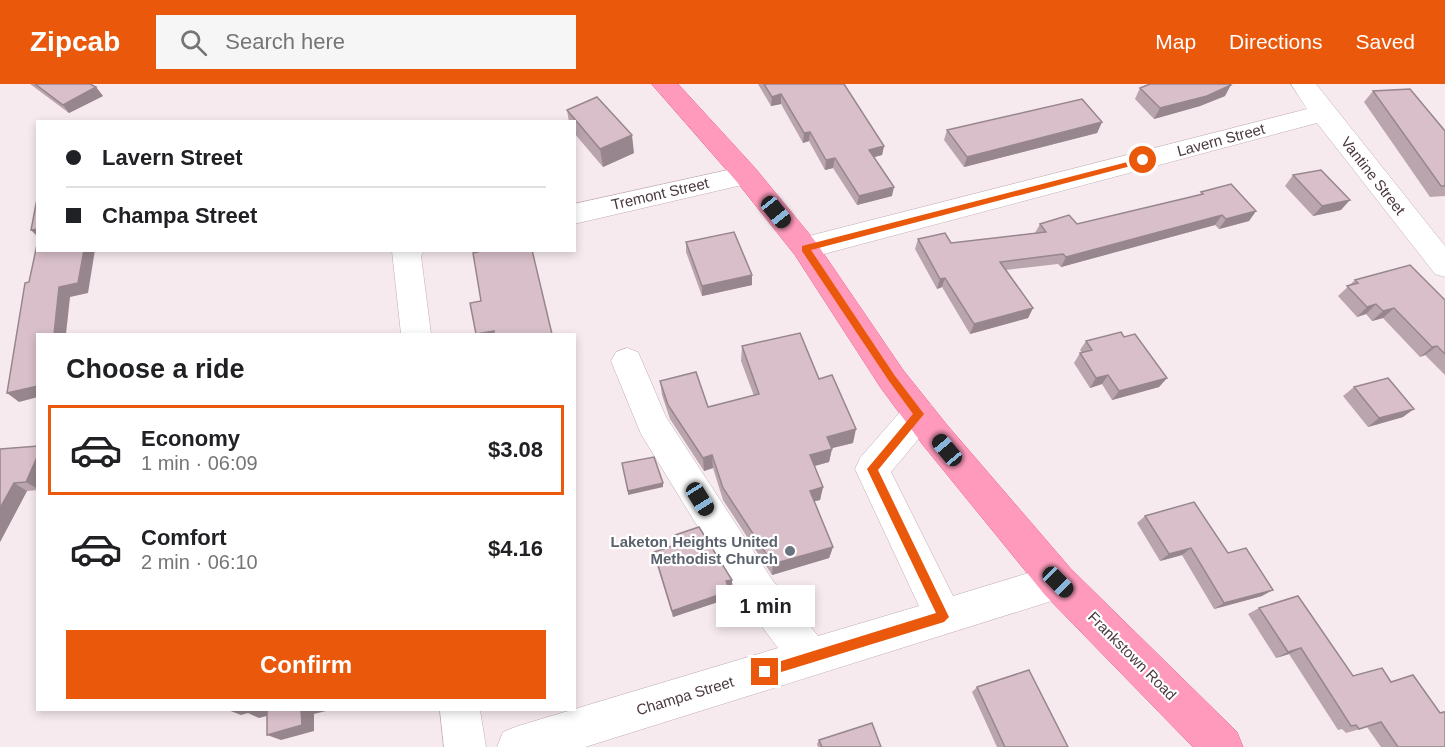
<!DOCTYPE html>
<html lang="en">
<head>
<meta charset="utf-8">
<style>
  :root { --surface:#fff; --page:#f6f6f6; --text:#202124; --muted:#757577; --line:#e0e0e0; --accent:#ea580c }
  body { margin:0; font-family:Helvetica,sans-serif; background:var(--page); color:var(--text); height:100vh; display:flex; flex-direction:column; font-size:22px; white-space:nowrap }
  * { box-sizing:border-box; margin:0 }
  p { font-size:20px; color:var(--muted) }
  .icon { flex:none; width:33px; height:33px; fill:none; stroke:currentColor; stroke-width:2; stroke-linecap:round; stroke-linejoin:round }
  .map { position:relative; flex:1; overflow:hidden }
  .sheet { position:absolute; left:36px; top:249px; width:540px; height:378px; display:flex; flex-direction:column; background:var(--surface); border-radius:0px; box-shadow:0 3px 9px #0003 }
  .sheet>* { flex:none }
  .top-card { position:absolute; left:36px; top:36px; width:540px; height:132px; border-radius:0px; box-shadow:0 3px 9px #0003; display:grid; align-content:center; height:132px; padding:0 30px; background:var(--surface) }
  .end { position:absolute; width:27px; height:27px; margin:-14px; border:8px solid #ea580c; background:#fff; box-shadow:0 0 0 3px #fff }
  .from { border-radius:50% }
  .bubble { position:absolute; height:42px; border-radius:0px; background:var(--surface); box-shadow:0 3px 9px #0003; font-size:20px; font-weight:700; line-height:42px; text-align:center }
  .car { position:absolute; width:18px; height:36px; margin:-18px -9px; border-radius:8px; box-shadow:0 0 4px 2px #0007; background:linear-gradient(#222 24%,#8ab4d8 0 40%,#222 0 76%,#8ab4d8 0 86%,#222 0) }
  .top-card b { display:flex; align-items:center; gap:21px; height:57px; font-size:22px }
  .top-card b+b { border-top:2px solid var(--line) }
  .top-card i { width:15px; height:15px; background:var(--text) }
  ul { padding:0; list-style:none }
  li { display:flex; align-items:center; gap:18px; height:90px; margin:0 12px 9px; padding:0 18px; border:3px solid transparent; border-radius:0px }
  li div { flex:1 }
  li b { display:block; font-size:22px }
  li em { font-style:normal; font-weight:700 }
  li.on { border-color:var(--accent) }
  li>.icon { width:54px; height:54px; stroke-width:1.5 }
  h2 { padding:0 30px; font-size:27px; line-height:72px }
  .cta { display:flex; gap:12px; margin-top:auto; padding:12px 30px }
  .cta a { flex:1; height:69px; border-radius:0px; background:var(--accent); color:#fff; font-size:24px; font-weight:700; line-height:69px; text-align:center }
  header { display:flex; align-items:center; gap:36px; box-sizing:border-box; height:84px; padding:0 30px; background:var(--accent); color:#fff }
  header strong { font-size:28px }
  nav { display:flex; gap:33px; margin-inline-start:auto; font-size:21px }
  .search { width:420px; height:54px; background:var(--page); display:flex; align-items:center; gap:15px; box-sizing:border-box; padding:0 21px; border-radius:0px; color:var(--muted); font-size:22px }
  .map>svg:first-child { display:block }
</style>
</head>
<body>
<header>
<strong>Zipcab</strong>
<div class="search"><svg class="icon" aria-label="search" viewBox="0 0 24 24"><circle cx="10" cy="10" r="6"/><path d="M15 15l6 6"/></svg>Search here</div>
<nav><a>Map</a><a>Directions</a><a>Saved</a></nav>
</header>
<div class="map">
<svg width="1445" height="663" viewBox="0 0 1445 663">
  <rect width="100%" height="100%" fill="#f6eaee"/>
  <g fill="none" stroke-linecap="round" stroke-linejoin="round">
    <g stroke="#c2acb5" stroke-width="1">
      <path id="minor" d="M1291 0H1316L1445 162V193L1435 190 1317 39 805 175 795 171 791 164 795 157 805 153 1307 25Z
        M746 82 755 84 759 91 755 98 574 140V120Z
        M424 166 421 172 431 250H401L392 167Z
        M627 264 638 268 666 333 773 497 818 552 919 522 855 385 860 374 907 320 919 316 931 320 935 330 931 340 891 388 953 512 1058 480 1071 485 1077 498 1071 511 585 663H497L503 648 518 642 778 564 747 523 641 350 611 277 616 268Z
        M440 626H480L486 663H444Z"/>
    </g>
    <g stroke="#e96594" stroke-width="1">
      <path id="major" d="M652 0H678L755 84 815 157 903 286 947 341 1071 485 1237 648 1243 663H1193L1045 511 923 361 881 304 795 171 737 98Z"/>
    </g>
    <use href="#minor" fill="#fff" fill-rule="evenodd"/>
    <use href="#major" fill="#ff9abc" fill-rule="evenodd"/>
  </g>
  <path fill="#baa4ae" d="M30 0H90L96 3 103 12 69 29Z
    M758 0H844L884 62 882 71 874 73 892 112 857 121 833 84 825 86 809 57 803 59 781 20 771 22Z
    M1140 4 1225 12 1200 22 1154 35 1135 15Z
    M1373 7 1445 47V112L1430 113 1364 18Z
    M567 26 634 69 603 83 574 49V38H569Z
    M1102 38 1097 49 964 83 944 56 947 46Z
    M1293 91 1341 126 1313 132 1285 102Z
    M1201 108 1256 127 1249 137 1219 145 1215 141 1061 183 1058 180 1006 186 1033 224 1028 234 970 250 942 203 937 205 915 165 918 155 951 159 1035 149 1040 140H1077L1200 111Z
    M686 158 752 201 702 212 686 168Z
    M1355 196 1445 216V291L1425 271 1420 273 1383 234 1372 237 1366 230 1357 233 1338 212Z
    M1124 253 1167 294 1159 303 1112 316 1102 300 1090 304 1074 279 1080 269H1082L1080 266 1086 257Z
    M742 262 819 295 853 359 832 364 829 378 814 382 823 403 820 416 814 417 833 463 829 474 772 491 723 416 713 384 704 387 670 335 662 311 660 297 708 323 754 312 741 277Z
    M1354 303 1403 333 1368 343 1343 312Z
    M38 362V406L27 407 0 458V365Z
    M1145 432 1228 469 1262 512 1214 525 1182 471 1160 477 1137 439Z
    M675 451 732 496V502L729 503 730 507V514L673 533 655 475 654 468 677 461Z
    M1259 524 1353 592 1391 598 1440 628 1445 627V663H1381L1367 643 1346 649 1342 645 1338 646 1289 570 1276 574 1248 530Z
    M977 603 1068 663H997L972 608Z
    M819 656 881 663H818L817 660Z"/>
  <path fill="#97868d" d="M1231 1 1225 12 1200 22 1154 35 1160 24Z
    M96 3 103 12 69 29 63 21Z
    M781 10V20L771 22 772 13Z
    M1102 38 1097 49 964 83 967 73Z
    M810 48 809 57 803 59 804 49Z
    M632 51 634 69 603 83 600 65Z
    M884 62 882 71 867 75 869 66Z
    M835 74 833 84 825 86 826 76Z
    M894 103 892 112 857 121 859 112Z
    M1350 116 1341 126 1313 132 1322 122Z
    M1256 127 1249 137 1219 145 1226 135Z
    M1222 131 1215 141 1061 183 1066 173Z
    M38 145V153L31 146Z
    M84 166H95L88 209 70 213 66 250H54L59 203Z
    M752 191V201L702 212V202Z
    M945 194 942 203 937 205 940 195Z
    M1376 220 1366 230 1357 233 1367 223Z
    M1033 224 1028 234 970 250 974 240Z
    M1394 224 1383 234 1372 237 1383 227Z
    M494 247 495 250H478Z
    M1437 262 1425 271 1420 273 1432 263Z
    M1108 291 1102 300 1090 304 1096 294Z
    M1167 294 1159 303 1112 316 1119 307Z
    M38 302V313L19 318 7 309Z
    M1414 325 1403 333 1368 343 1379 334Z
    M856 345 853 359 824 366 827 353Z
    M832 365 829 378 807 384 810 371Z
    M38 371V405L26 398Z
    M712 371 713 384 704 387 703 374Z
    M14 399 27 407 0 458V424Z
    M663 399V403L628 411V407Z
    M823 403 820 416 807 419 810 407Z
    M833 463 829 474 772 491 773 480Z
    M1191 464 1182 471 1160 477 1169 470Z
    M732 496V502L726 504V497Z
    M1273 506 1262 512 1214 525 1224 519Z
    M730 507V514L673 533 672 527Z
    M1301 564 1289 570 1276 574 1288 568Z
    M228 626H276L281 628 259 634 248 629 241 631Z
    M301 626H330L314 630V647L281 656 267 651Z"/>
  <path fill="#d8bfca" stroke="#97868d" stroke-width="1.5" d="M35 0H90L96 3 63 21Z
    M764 0H844L884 62 869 66 894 103 859 112 835 74 826 76 810 48 804 49 781 10 772 13Z
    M1150 0H1229L1231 1 1207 12 1160 24 1140 4Z
    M1410 5 1445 47V102H1441L1373 7Z
    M597 13 632 51 600 65 567 26Z
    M1082 15 1102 38 967 73 947 46Z
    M1321 86 1350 116 1322 122 1293 91Z
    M1231 100 1256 127 1226 135 1222 131 1066 173 1063 170 1000 178 1033 224 974 240 945 194 940 195 918 155 945 149 951 159 1046 148 1040 140 1069 131 1077 140 1203 110 1201 108Z
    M38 110V145L31 146Z
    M734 148 752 191 702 202 686 158Z
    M38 156V166H84L78 199 59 203 54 250H38V302L7 309 25 199 29 198Z
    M485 166H532L552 250H494V247L476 250 470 219 481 217 473 169Z
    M1410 181 1445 216V270L1437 262 1432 263 1394 224 1383 227 1376 220 1367 223 1347 202 1358 199 1355 196Z
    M1121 248 1124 253 1135 250 1167 294 1119 307 1108 291 1096 294 1080 269 1092 266 1086 257Z
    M800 249 819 295 832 291 856 345 827 353 832 365 810 371 823 403 810 407 833 463 773 480 723 404 712 371 703 374 668 321 660 297 696 288 708 323 759 310 742 262Z
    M1388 294 1414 325 1379 334 1354 303Z
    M38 362V371L26 398 14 399 0 424V365Z
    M654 373 663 399 628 407 622 379Z
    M1194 418 1228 469 1246 464 1273 506 1224 519 1191 464 1169 470 1145 432Z
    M699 443 732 496 726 497 730 507 672 527 654 468 678 460 675 451Z
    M1298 512 1353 592 1382 584 1391 598 1413 591 1440 629 1445 628V663H1398L1381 638 1359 645 1356 641 1351 642 1301 564 1288 568 1259 524Z
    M1029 586 1068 663H1005L977 603Z
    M267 626H301L302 641 267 651Z
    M872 639 881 663H822L819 656Z"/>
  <path fill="#ea580c" d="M1143 74 1147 76 1146 78 811 166 895 292 924 330 878 386 949 533 944 538 765 593 761 592 759 588 765 582 936 529 867 385 913 330 889 297 802 167V162Z"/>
  <circle fill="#6b7280" stroke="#fff" stroke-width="2" cx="790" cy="467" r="6"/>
  <g text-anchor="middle" stroke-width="4.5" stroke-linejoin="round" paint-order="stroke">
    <g font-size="15" fill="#4a3840" stroke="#fff">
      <text transform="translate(1221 56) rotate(-15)" y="5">Lavern Street</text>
      <text transform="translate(1373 92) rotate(52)" y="5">Vantine Street</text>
      <text transform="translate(660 110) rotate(-13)" y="5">Tremont Street</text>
      <text transform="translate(1132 572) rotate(45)" y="5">Frankstown Road</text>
      <text transform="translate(685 612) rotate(-17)" y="5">Champa Street</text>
    </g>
    <g font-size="15" font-weight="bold" fill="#5b616d" stroke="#fff" text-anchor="end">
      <text x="778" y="463">Laketon Heights United<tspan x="778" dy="17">Methodist Church</tspan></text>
    </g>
  </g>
</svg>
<i class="end from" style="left:1143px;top:76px"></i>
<i class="end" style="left:765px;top:588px"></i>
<div class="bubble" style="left:716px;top:501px;width:99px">1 min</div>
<i class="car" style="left:776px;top:128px;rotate:141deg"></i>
<i class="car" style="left:947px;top:366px;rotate:320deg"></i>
<i class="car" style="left:700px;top:415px;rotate:148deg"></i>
<i class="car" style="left:1058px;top:498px;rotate:135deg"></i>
<div class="top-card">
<b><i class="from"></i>Lavern Street</b>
<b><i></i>Champa Street</b>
</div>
<section class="sheet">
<h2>Choose a ride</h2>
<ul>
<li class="on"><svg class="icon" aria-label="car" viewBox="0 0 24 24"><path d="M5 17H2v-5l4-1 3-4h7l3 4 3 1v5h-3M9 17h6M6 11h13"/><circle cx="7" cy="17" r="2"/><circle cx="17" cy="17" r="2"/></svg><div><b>Economy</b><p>1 min · 06:09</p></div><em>$3.08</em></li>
<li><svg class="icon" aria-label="car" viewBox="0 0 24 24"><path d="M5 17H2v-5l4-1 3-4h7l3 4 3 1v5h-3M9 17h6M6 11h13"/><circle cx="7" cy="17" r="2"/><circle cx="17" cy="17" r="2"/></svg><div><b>Comfort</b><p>2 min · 06:10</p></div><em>$4.16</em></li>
</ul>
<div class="cta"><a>Confirm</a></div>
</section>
</div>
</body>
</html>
